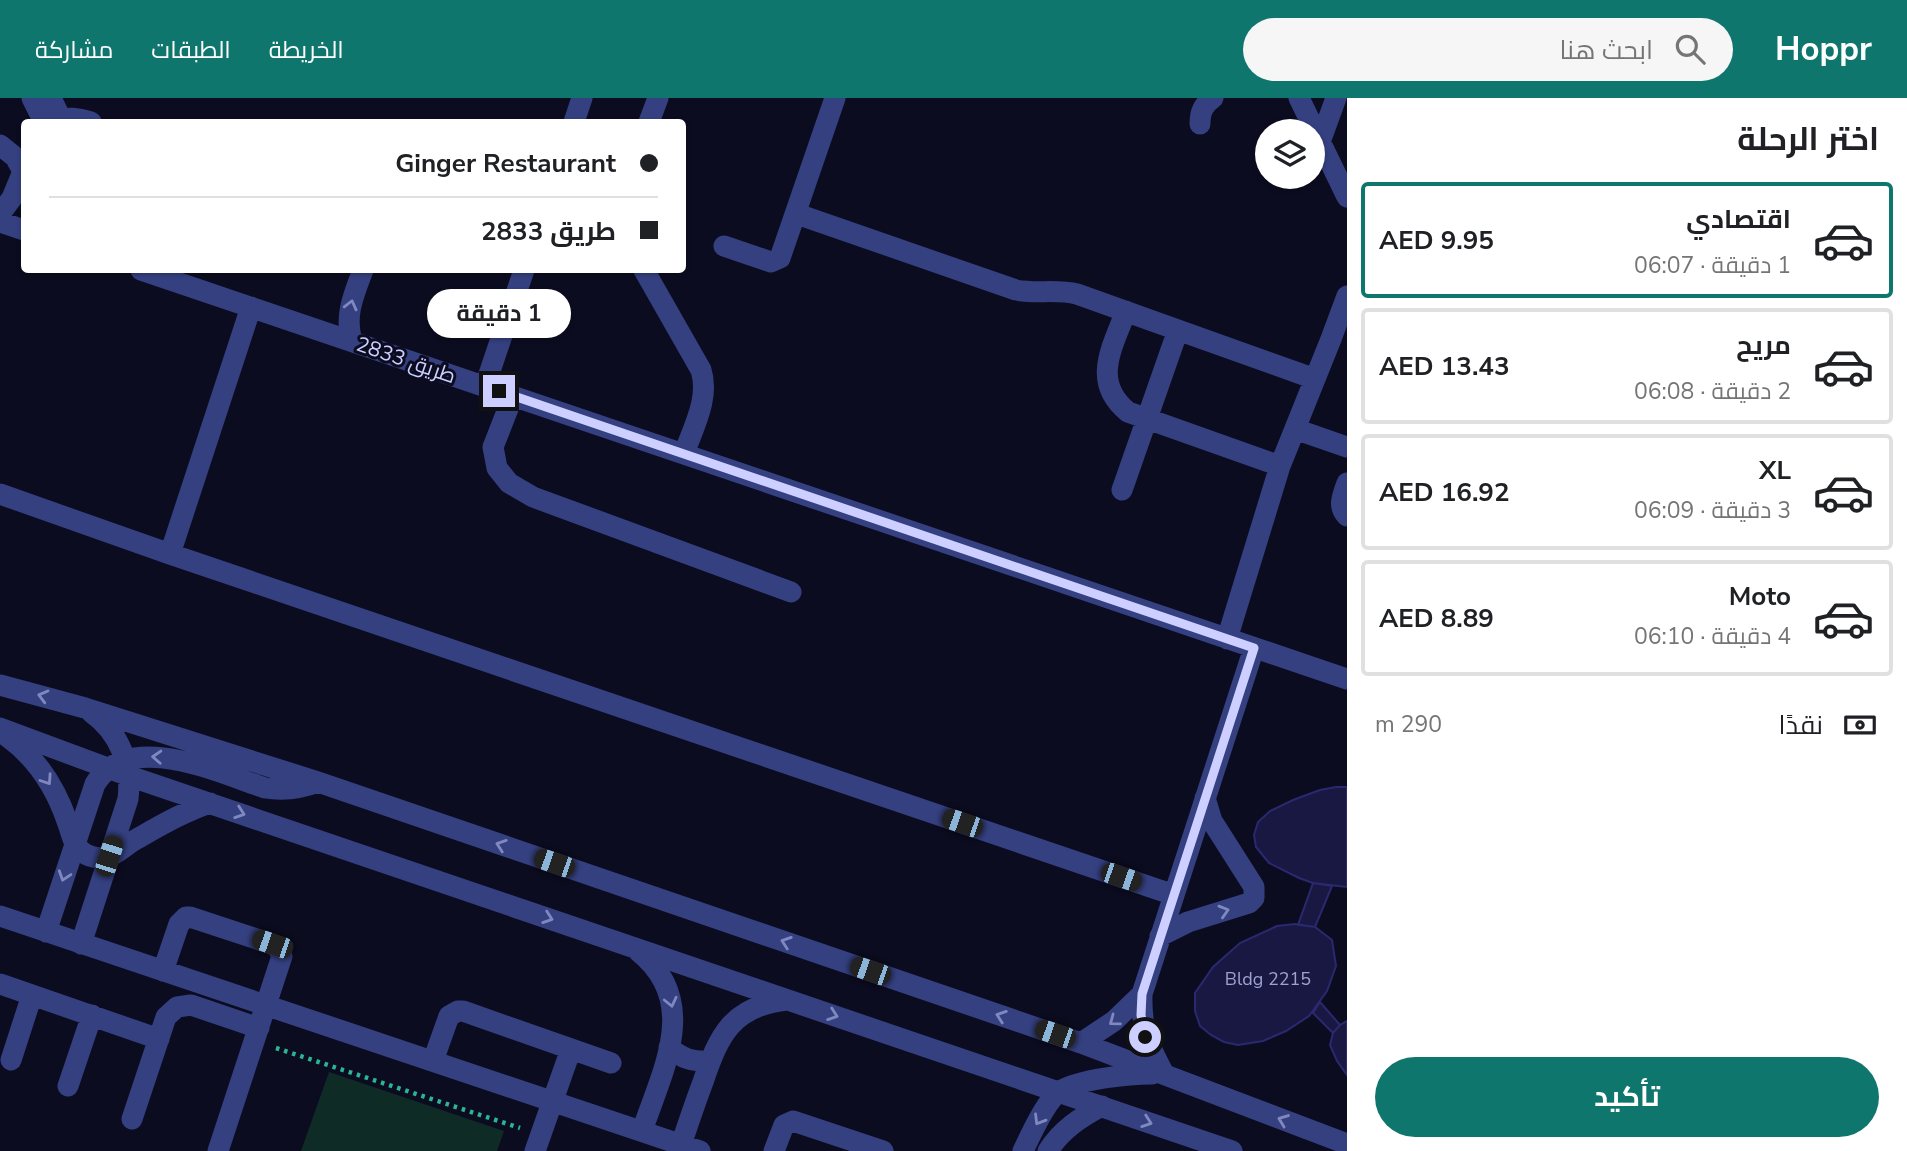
<!DOCTYPE html>
<html lang="ar">
<head>
<meta charset="utf-8">
<style>
  :root { --surface:#fff; --page:#f6f6f6; --text:#202124; --muted:#757577; --line:#e0e0e0; --accent:#0f766e }
  body { margin:0; font-family:"Nunito Sans",Cairo,sans-serif; background:var(--page); color:var(--text); direction:rtl; height:100vh; display:flex; flex-direction:column; font-size:26px; white-space:nowrap }
  * { box-sizing:border-box; margin:0 }
  p { font-size:23px; color:var(--muted) }
  .icon { flex:none; width:38px; height:38px; fill:none; stroke:currentColor; stroke-width:2; stroke-linecap:round; stroke-linejoin:round }
  .map { position:relative; flex:1; overflow:hidden; direction:ltr }
  .drawer { display:flex; flex-direction:column; background:var(--surface); width:560px }
  .drawer>* { flex:none }
  .top-card { position:absolute; left:21px; top:21px; width:665px; height:154px; border-radius:7px; box-shadow:0 2px 5px #0004; direction:rtl; display:grid; align-content:center; height:154px; padding:0 28px; background:var(--surface) }
  .controls { position:absolute; left:1255px; top:21px; display:grid; gap:14px }
  .controls a { display:grid; place-items:center; width:70px; height:70px; border-radius:50%; background:var(--surface); box-shadow:0 2px 5px #0004; font-size:35px }
  .end { position:absolute; width:32px; height:32px; margin:-16px; border:9px solid #cccfff; background:#111; box-shadow:0 0 0 4px #111 }
  .from { border-radius:50% }
  .bubble { position:absolute; height:49px; border-radius:24px; background:var(--surface); box-shadow:0 2px 5px #0004; font-size:23px; font-weight:700; line-height:49px; text-align:center; direction:rtl }
  .car { position:absolute; width:21px; height:42px; margin:-21px -10px; border-radius:9px; box-shadow:0 0 5px 2px #0007; background:linear-gradient(#222 24%,#8ab4d8 0 40%,#222 0 76%,#8ab4d8 0 86%,#222 0) }
  .top-card b { display:flex; align-items:center; gap:24px; height:66px; font-size:26px }
  .top-card b+b { border-top:2px solid var(--line) }
  .top-card i { width:18px; height:18px; background:var(--text) }
  ul { padding:0; list-style:none }
  li { display:flex; align-items:center; gap:21px; height:116px; margin:0 14px 10px; padding:0 14px; border:4px solid var(--line); border-radius:7px }
  li div { flex:1 }
  li b { display:block; font-size:26px }
  li em { font-style:normal; font-weight:700 }
  li.on { border-color:var(--accent) }
  li>.icon { width:63px; height:63px; stroke-width:1.5 }
  h2 { padding:0 28px; font-size:32px; line-height:84px }
  .pay { display:flex; align-items:center; gap:18px; height:77px; padding:0 28px; font-size:26px }
  .pay p { margin-inline-start:auto }
  .action { display:flex; gap:14px; margin-top:auto; padding:14px 28px }
  .action a { flex:1; height:80px; border-radius:42px; background:var(--accent); color:#fff; font-size:28px; font-weight:700; line-height:80px; text-align:center }
  header { display:flex; align-items:center; gap:42px; box-sizing:border-box; height:98px; padding:0 35px; background:var(--accent); color:#fff }
  header strong { font-size:33px }
  nav { display:flex; gap:38px; margin-inline-start:auto; font-size:24px }
  .search { width:490px; height:63px; background:var(--page); display:flex; align-items:center; gap:18px; box-sizing:border-box; padding:0 24px; border-radius:38px; color:var(--muted); font-size:26px }
  main { display:flex; flex:1; min-height:0 }
  .map>svg:first-child { display:block }
</style>
</head>
<body>
<header>
<strong>Hoppr</strong>
<div class="search"><svg class="icon" aria-label="search" viewBox="0 0 24 24"><circle cx="10" cy="10" r="6"/><path d="M15 15l6 6"/></svg>ابحث هنا</div>
<nav><a>الخريطة</a><a>الطبقات</a><a>مشاركة</a></nav>
</header>
<main>
<section class="drawer">
<h2>اختر الرحلة</h2>
<ul>
<li class="on"><svg class="icon" aria-label="car" viewBox="0 0 24 24"><path d="M5 17H2v-5l4-1 3-4h7l3 4 3 1v5h-3M9 17h6M6 11h13"/><circle cx="7" cy="17" r="2"/><circle cx="17" cy="17" r="2"/></svg><div><b>اقتصادي</b><p>1 دقيقة · 06:07</p></div><em>AED 9.95</em></li>
<li><svg class="icon" aria-label="car" viewBox="0 0 24 24"><path d="M5 17H2v-5l4-1 3-4h7l3 4 3 1v5h-3M9 17h6M6 11h13"/><circle cx="7" cy="17" r="2"/><circle cx="17" cy="17" r="2"/></svg><div><b>مريح</b><p>2 دقيقة · 06:08</p></div><em>AED 13.43</em></li>
<li><svg class="icon" aria-label="car" viewBox="0 0 24 24"><path d="M5 17H2v-5l4-1 3-4h7l3 4 3 1v5h-3M9 17h6M6 11h13"/><circle cx="7" cy="17" r="2"/><circle cx="17" cy="17" r="2"/></svg><div><b>XL</b><p>3 دقيقة · 06:09</p></div><em>AED 16.92</em></li>
<li><svg class="icon" aria-label="car" viewBox="0 0 24 24"><path d="M5 17H2v-5l4-1 3-4h7l3 4 3 1v5h-3M9 17h6M6 11h13"/><circle cx="7" cy="17" r="2"/><circle cx="17" cy="17" r="2"/></svg><div><b>Moto</b><p>4 دقيقة · 06:10</p></div><em>AED 8.89</em></li>
</ul>
<div class="pay"><svg class="icon" aria-label="cash" viewBox="0 0 24 24"><path d="M3 7h18v10H3z"/><circle cx="12" cy="12" r="2"/></svg>نقدًا<p>290 m</p></div>
<div class="action"><a>تأكيد</a></div>
</section>
<div class="map">
<svg width="1347" height="1053" viewBox="0 0 1347 1053">
  <rect width="100%" height="100%" fill="#0c0c21"/>
  <path fill="#0f2b25" d="M329 974 504 1033 497 1053H301Z"/>
  <path fill="#191842" stroke="#2a296f" stroke-width="2" d="M1336 689H1347V789L1313 785 1299 780 1269 765 1256 749 1254 737 1258 724 1270 713 1293 702 1320 692Z
    M1313 785 1332 788 1315 829 1298 827Z
    M1295 826 1315 829 1332 842 1336 868 1327 893 1309 918 1286 933 1263 943 1238 947 1224 944 1211 937 1200 928 1195 913V895L1213 869 1240 845 1277 828Z
    M1320 904 1340 927 1333 935 1313 915Z
    M1347 923V977L1337 963 1330 947 1333 935 1340 927Z"/>
  <g fill="none" stroke-linecap="round" stroke-linejoin="round">
    <path stroke="#2ab594" stroke-width="4.5" stroke-dasharray="3.5 5" stroke-linecap="butt" d="M276 950 520 1030"/>
    <path stroke="#354081" stroke-width="21" d="M32 0 44 24
      M51 0 61 21
      M1299 0 1347 99
      M54 24C67 18 78 20 91 24
      M574 24 582 0
      M649 24 658 0
      M1200 26C1200 14 1203 7 1213 0
      M1320 44 1336 0
      M0 47 15 59 23 73
      M0 116 12 100 24 71
      M797 116 1016 192C1037 196 1057 191 1077 196L1315 281
      M0 124 24 132
      M724 148 771 164 780 160 835 0
      M141 172 1347 581
      M644 172 701 272C710 300 693 330 684 356
      M1126 213C1112 250 1091 284 1128 314L1280 368
      M352 243C344 218 354 196 363 172
      M485 288 524 172
      M513 298 493 349 497 370 509 385 533 399 791 494
      M1295 331 1347 349
      M1347 385C1343 397 1337 408 1347 418
      M1122 392 1178 232
      M0 396 170 456 1174 797
      M170 456 251 209
      M1227 541 1280 368 1331 241 1347 198
      M0 587 85 610 318 684 1081 945 1347 1046
      M0 630 129 678 1232 1053
      M5 637C35 658 55 688 67 723 71 733 72 744 80 752 87 759 100 762 110 758 118 755 125 748 133 743 158 729 183 714 210 705
      M0 818 700 1053
      M46 834 95 686C128 631 219 675 265 690 284 693 300 691 318 684
      M1160 838 1188 824 1249 805 1254 800V789L1212 723 1205 700
      M81 846 128 701C132 668 120 635 92 615
      M638 853C701 903 663 971 642 1033
      M163 873 179 826 186 819H190L272 846 277 849 282 858 218 1053
      M0 886 159 941
      M1081 945 1114 923 1142 896
      M669 949C682 961 693 964 710 963
      M11 962 32 897
      M433 963 449 918 458 913H463L611 965
      M1164 976C1148 946 1141 931 1142 896L1254 550
      M68 988 92 917
      M132 1021 166 919 177 909 191 907 259 930
      M681 1047C688 1026 695 1005 703 984 719 937 732 908 787 902
      M535 1053 571 951
      M774 1053 784 1027 793 1023 883 1053
      M1023 1053C1030 1038 1047 1001 1060 993 1080 981 1129 976 1152 976
      M1048 1053C1061 1032 1081 1019 1102 1008"/>
  </g>
  <defs><path id="oneway-chevron" d="M-2-3.5L2.5 0L-2 3.5" fill="none" stroke-width="1.6" stroke-linecap="round" stroke-linejoin="round" transform="scale(1.75)"/></defs>
  <g stroke="#8088c0">
    <use href="#oneway-chevron" transform="translate(351 207) rotate(-76)"/>
    <use href="#oneway-chevron" transform="translate(43 598) rotate(-165)"/>
    <use href="#oneway-chevron" transform="translate(157 659) rotate(-177)"/>
    <use href="#oneway-chevron" transform="translate(47 682) rotate(56)"/>
    <use href="#oneway-chevron" transform="translate(240 715) rotate(19)"/>
    <use href="#oneway-chevron" transform="translate(501 747) rotate(-161)"/>
    <use href="#oneway-chevron" transform="translate(64 778) rotate(108)"/>
    <use href="#oneway-chevron" transform="translate(1224 813) rotate(-17)"/>
    <use href="#oneway-chevron" transform="translate(548 820) rotate(19)"/>
    <use href="#oneway-chevron" transform="translate(786 844) rotate(-161)"/>
    <use href="#oneway-chevron" transform="translate(671 904) rotate(77)"/>
    <use href="#oneway-chevron" transform="translate(833 917) rotate(19)"/>
    <use href="#oneway-chevron" transform="translate(1001 918) rotate(-161)"/>
    <use href="#oneway-chevron" transform="translate(1114 923) rotate(143)"/>
    <use href="#oneway-chevron" transform="translate(1039 1022) rotate(121)"/>
    <use href="#oneway-chevron" transform="translate(1283 1022) rotate(-159)"/>
    <use href="#oneway-chevron" transform="translate(1147 1024) rotate(19)"/>
  </g>
  <g fill="none" stroke-linecap="round" stroke-linejoin="round">
    <path stroke="#cccfff" stroke-width="9" d="M499 293 1254 550 1142 896 1141 917 1145 939"/>
  </g>
  <g text-anchor="middle" stroke-width="6" stroke-linejoin="round" paint-order="stroke">
    <g font-size="18" fill="#9fa1d0">
      <text x="1268" y="887">Bldg 2215</text>
    </g>
    <g font-size="21" fill="#cccfff" stroke="#0c0c21">
      <text transform="translate(406 262) rotate(19)" y="7">طريق 2833</text>
    </g>
  </g>
</svg>
<div class="controls">
<a><svg class="icon" aria-label="layers" viewBox="0 0 24 24"><path d="M12 4l9 5-9 5-9-5zM3 14l9 5 9-5"/></svg></a>
</div>
<i class="end from" style="left:1145px;top:939px"></i>
<i class="end" style="left:499px;top:293px"></i>
<div class="bubble" style="left:427px;top:191px;width:144px">1 دقيقة</div>
<i class="car" style="left:962px;top:725px;rotate:289deg"></i>
<i class="car" style="left:109px;top:758px;rotate:18deg"></i>
<i class="car" style="left:554px;top:765px;rotate:289deg"></i>
<i class="car" style="left:1121px;top:779px;rotate:109deg"></i>
<i class="car" style="left:272px;top:846px;rotate:289deg"></i>
<i class="car" style="left:870px;top:873px;rotate:289deg"></i>
<i class="car" style="left:1055px;top:936px;rotate:289deg"></i>
<div class="top-card">
<b><i class="from"></i>Ginger Restaurant</b>
<b><i></i>طريق 2833</b>
</div>
</div>
</main>
</body>
</html>
